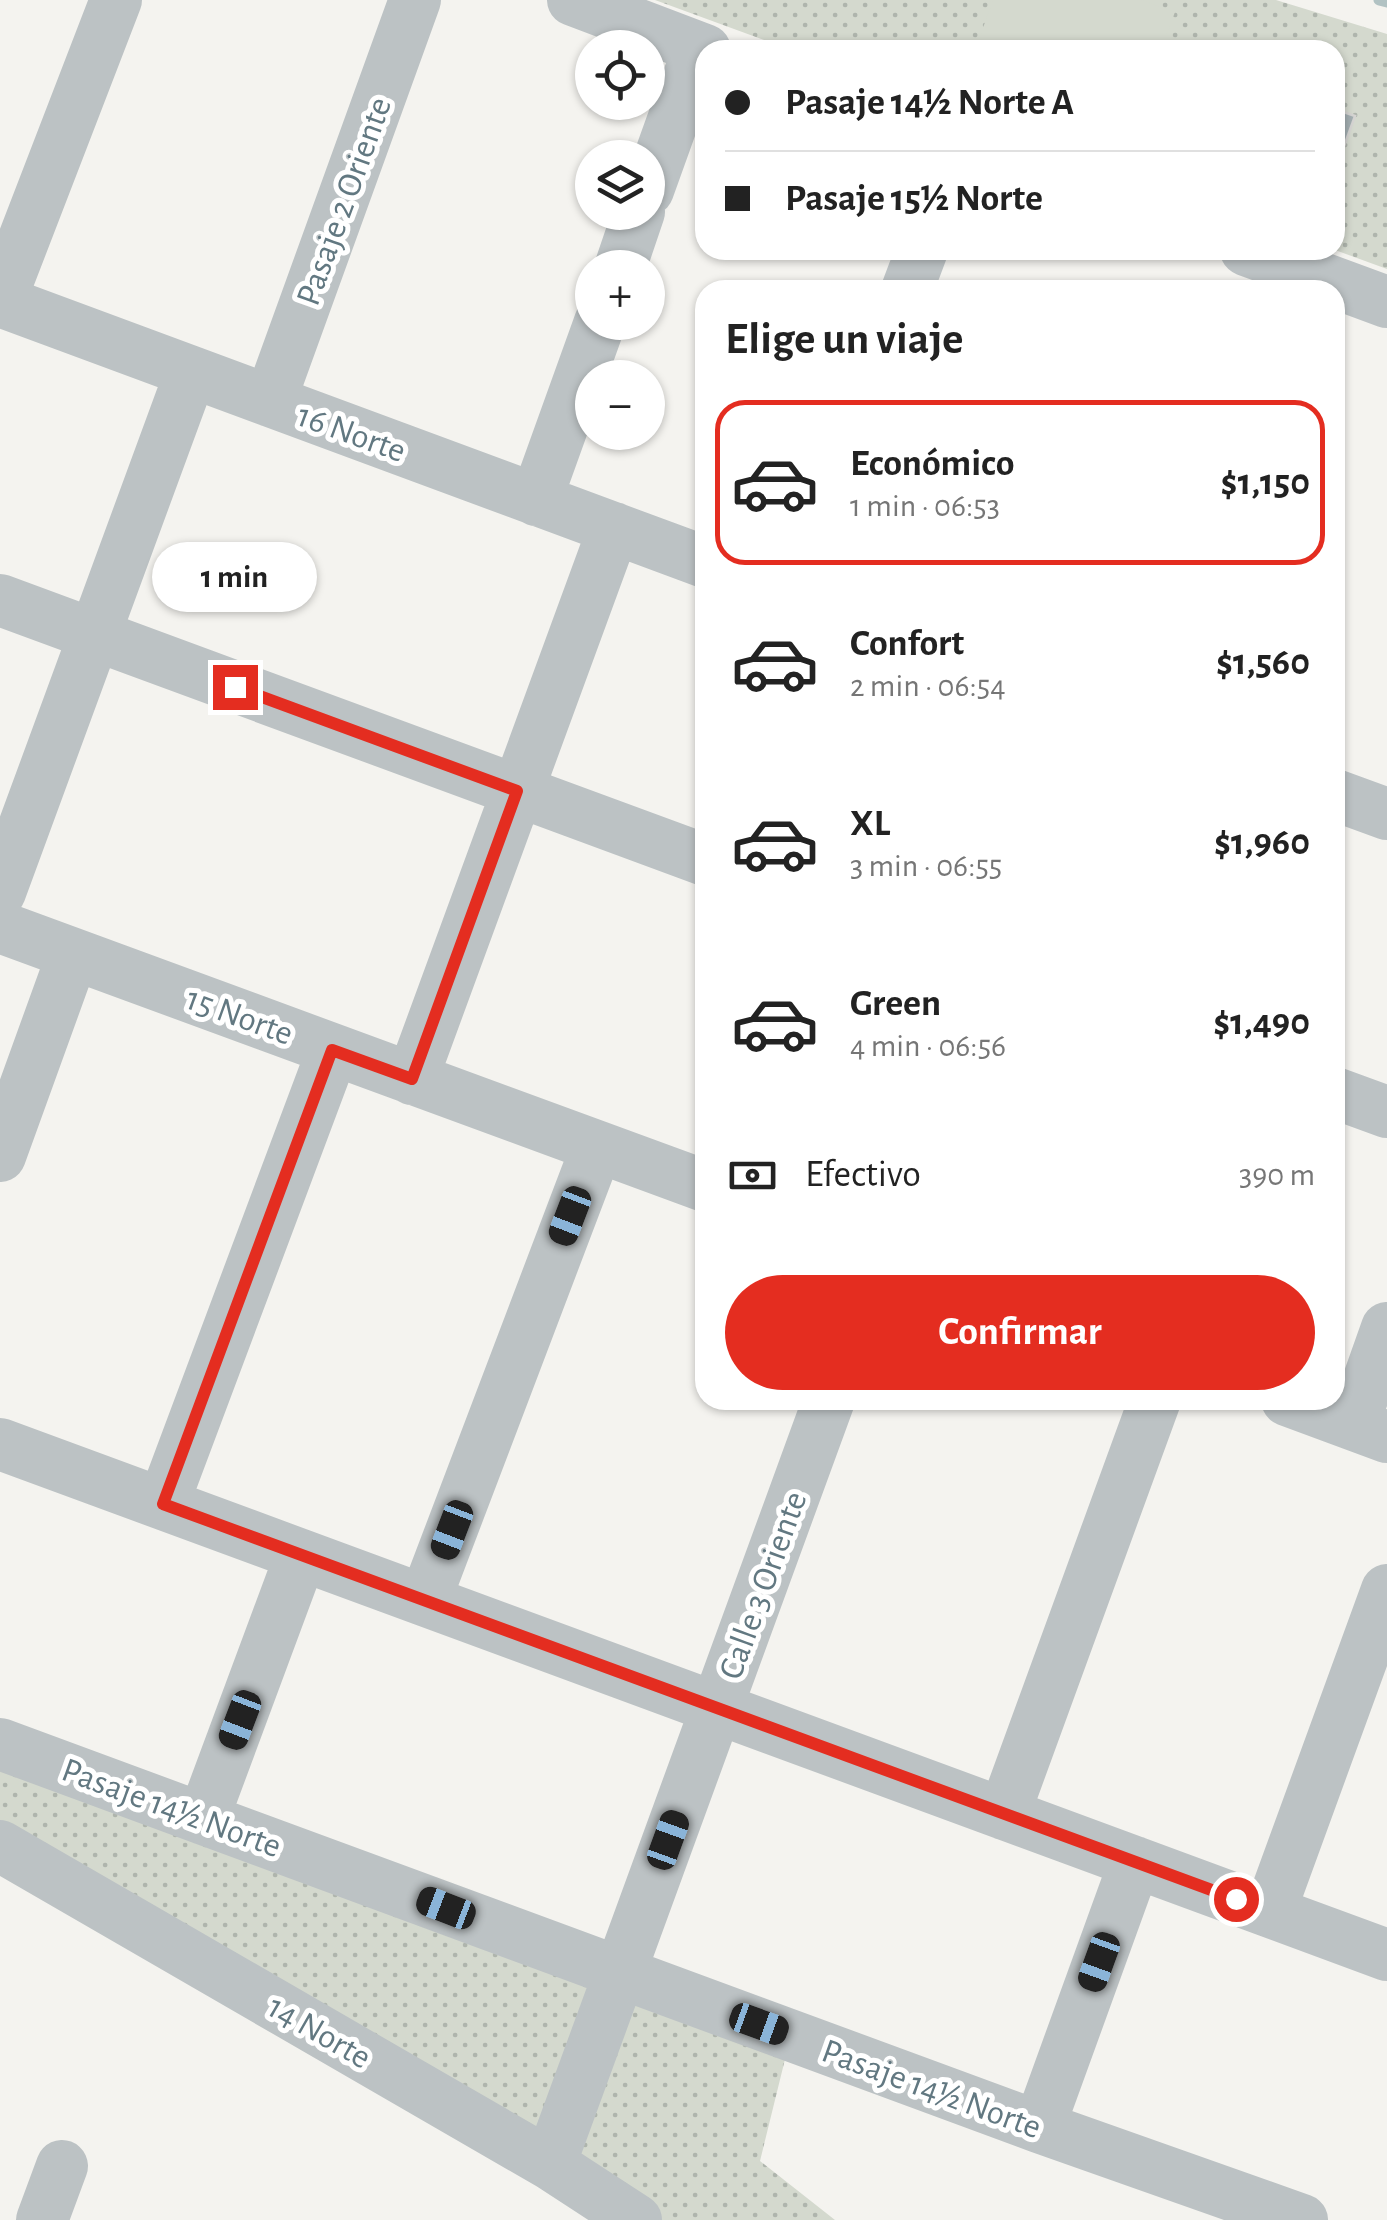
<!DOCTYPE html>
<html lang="es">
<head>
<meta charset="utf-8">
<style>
  :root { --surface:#fff; --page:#f2f2f2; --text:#222; --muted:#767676; --line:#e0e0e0; --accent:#e42d20 }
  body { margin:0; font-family:"Alegreya Sans",sans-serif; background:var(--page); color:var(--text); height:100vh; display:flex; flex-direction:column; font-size:38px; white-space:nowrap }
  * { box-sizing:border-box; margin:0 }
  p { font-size:32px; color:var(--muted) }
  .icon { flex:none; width:55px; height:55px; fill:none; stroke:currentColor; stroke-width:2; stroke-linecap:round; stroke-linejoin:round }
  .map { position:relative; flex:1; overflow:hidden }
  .panel { position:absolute; left:695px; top:280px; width:650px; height:1130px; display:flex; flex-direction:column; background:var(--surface); border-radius:30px; box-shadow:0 2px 8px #0004 }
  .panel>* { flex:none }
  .guide { position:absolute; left:695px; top:40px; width:650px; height:220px; border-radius:30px; box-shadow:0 2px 8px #0004; display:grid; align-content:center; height:220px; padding:0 30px; background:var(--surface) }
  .tools { position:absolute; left:575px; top:30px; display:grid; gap:20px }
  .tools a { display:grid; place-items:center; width:90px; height:90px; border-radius:50%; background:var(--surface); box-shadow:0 2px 8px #0004; font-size:50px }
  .end { position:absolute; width:45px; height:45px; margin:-22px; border:12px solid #e42d20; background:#fff; box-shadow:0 0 0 5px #fff }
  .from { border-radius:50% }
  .bubble { position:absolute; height:70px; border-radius:35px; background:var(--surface); box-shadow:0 2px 8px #0004; font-size:32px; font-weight:700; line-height:70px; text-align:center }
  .car { position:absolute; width:30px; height:60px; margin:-30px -15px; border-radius:12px; box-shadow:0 0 8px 2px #0007; background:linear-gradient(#222 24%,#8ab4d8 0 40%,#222 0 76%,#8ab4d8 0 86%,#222 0) }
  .guide b { display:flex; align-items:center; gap:35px; height:95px; font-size:38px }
  .guide b+b { border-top:2px solid var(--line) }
  .guide i { width:25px; height:25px; background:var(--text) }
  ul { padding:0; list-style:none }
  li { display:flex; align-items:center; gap:30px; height:165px; margin:0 20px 15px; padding:0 10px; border:5px solid transparent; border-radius:30px }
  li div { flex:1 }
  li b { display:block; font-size:38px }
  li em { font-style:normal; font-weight:700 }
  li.active { border-color:var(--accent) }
  li>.icon { width:90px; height:90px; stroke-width:1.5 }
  h2 { padding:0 30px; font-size:45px; line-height:120px }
  .pay { display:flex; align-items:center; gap:25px; height:110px; padding:0 30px; font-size:38px }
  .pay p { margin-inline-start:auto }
  .action { display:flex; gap:20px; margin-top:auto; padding:20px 30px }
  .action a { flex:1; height:115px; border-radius:60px; background:var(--accent); color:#fff; font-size:40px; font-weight:700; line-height:115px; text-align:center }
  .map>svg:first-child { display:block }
</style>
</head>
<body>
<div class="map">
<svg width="1387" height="2220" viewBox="0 0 1387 2220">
  <defs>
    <pattern id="park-dots" width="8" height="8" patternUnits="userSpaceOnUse" patternTransform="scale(2.5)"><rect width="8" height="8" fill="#d4d9ce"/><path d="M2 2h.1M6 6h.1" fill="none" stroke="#afb5ad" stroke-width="1.8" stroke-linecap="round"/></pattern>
  </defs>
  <rect width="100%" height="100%" fill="#f4f3ef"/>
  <path fill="url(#park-dots)" d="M655 0H1276L1387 34V269L1335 250V50H791Z
    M0 1754 790 2039 760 2161 835 2220H650L0 1836Z"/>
  <path fill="#d4d9ce" d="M993 0H1141L1175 12 1161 50H975Z"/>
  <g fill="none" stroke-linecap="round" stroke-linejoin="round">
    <path stroke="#b1c2c3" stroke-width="11" d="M1379 0 1387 2"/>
  </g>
  <path fill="#a3aeb1" stroke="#d5d4d2" stroke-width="2.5" d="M1335 109 1355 116 1335 171Z"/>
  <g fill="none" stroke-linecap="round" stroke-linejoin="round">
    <path stroke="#bcc2c4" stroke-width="52" d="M573 0 705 50
      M648 190 699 48
      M1246 250 1387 302
      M620 268 639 212
      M907 290 922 250
      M0 301 705 562
      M0 301 116 0
      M270 401 415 0
      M536 500 600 322
      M0 600 705 860
      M1335 795 1387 814
      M0 892 191 372
      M0 927 705 1186
      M412 1079 614 528
      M1335 1093 1387 1112
      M0 1156 73 954
      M1287 1400 1387 1437
      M1353 1424 1387 1328
      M0 1444 1387 1955
      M163 1504 333 1050
      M425 1600 597 1147
      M0 1744 1039 2127 1302 2220
      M1004 1814 1155 1400
      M203 1819 301 1555
      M0 1846 550 2164 636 2220
      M1270 1911 1387 1590
      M1039 2127 1135 1862
      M550 2164 829 1400
      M42 2220 62 2166"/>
  </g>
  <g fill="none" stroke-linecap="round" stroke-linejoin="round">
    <path stroke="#e42d20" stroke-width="12" d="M235 687 517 791 412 1079 332 1050 163 1504 1236 1899"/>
  </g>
  <g text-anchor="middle" stroke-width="10" stroke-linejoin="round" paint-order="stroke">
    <g font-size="35" fill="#627881" stroke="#fff">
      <text transform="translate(343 201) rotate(-70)" y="12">Pasaje 2 Oriente</text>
      <text transform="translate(352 432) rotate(20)" y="12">16 Norte</text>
      <text transform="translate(240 1015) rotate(20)" y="12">15 Norte</text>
      <text transform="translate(762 1585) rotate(-70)" y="12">Calle 3 Oriente</text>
      <text transform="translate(172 1807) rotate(20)" y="12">Pasaje 14½ Norte</text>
      <text transform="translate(320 2031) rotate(30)" y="12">14 Norte</text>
      <text transform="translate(932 2088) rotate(20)" y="12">Pasaje 14½ Norte</text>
    </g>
  </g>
</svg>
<div class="tools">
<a><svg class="icon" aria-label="locate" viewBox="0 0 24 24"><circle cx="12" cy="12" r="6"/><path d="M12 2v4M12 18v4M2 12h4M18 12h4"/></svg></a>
<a><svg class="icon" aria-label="layers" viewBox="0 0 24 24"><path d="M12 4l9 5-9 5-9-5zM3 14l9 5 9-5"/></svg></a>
<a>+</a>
<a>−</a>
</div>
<i class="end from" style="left:1236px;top:1899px"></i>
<i class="end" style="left:235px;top:687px"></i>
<div class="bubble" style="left:152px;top:542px;width:165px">1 min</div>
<i class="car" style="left:570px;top:1216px;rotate:201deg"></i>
<i class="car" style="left:452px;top:1530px;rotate:201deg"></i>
<i class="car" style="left:240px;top:1720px;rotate:201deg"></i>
<i class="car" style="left:668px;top:1840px;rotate:20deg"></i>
<i class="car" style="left:446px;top:1908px;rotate:291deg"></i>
<i class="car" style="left:1099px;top:1962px;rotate:200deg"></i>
<i class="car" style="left:759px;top:2024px;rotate:110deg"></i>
<div class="guide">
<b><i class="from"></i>Pasaje 14½ Norte A</b>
<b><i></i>Pasaje 15½ Norte</b>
</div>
<section class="panel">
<h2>Elige un viaje</h2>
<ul>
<li class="active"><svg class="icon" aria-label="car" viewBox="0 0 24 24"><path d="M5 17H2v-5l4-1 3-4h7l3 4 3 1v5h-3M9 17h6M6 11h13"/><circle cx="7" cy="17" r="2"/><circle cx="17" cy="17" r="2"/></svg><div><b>Económico</b><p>1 min · 06:53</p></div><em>$1,150</em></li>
<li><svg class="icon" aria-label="car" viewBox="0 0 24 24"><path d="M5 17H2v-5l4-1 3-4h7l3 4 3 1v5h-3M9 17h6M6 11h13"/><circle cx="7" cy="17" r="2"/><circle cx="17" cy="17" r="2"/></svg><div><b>Confort</b><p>2 min · 06:54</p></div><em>$1,560</em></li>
<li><svg class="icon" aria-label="car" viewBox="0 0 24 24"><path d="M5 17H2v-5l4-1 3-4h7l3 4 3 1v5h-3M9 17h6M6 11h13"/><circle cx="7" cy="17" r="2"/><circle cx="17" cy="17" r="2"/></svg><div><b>XL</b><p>3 min · 06:55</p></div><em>$1,960</em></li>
<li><svg class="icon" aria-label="car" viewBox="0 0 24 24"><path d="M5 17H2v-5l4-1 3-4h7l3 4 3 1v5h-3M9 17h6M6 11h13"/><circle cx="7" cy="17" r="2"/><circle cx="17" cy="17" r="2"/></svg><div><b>Green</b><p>4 min · 06:56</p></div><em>$1,490</em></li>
</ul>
<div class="pay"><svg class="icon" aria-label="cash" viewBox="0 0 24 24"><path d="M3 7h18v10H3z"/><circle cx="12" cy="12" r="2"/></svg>Efectivo<p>390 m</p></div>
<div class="action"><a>Confirmar</a></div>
</section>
</div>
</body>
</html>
